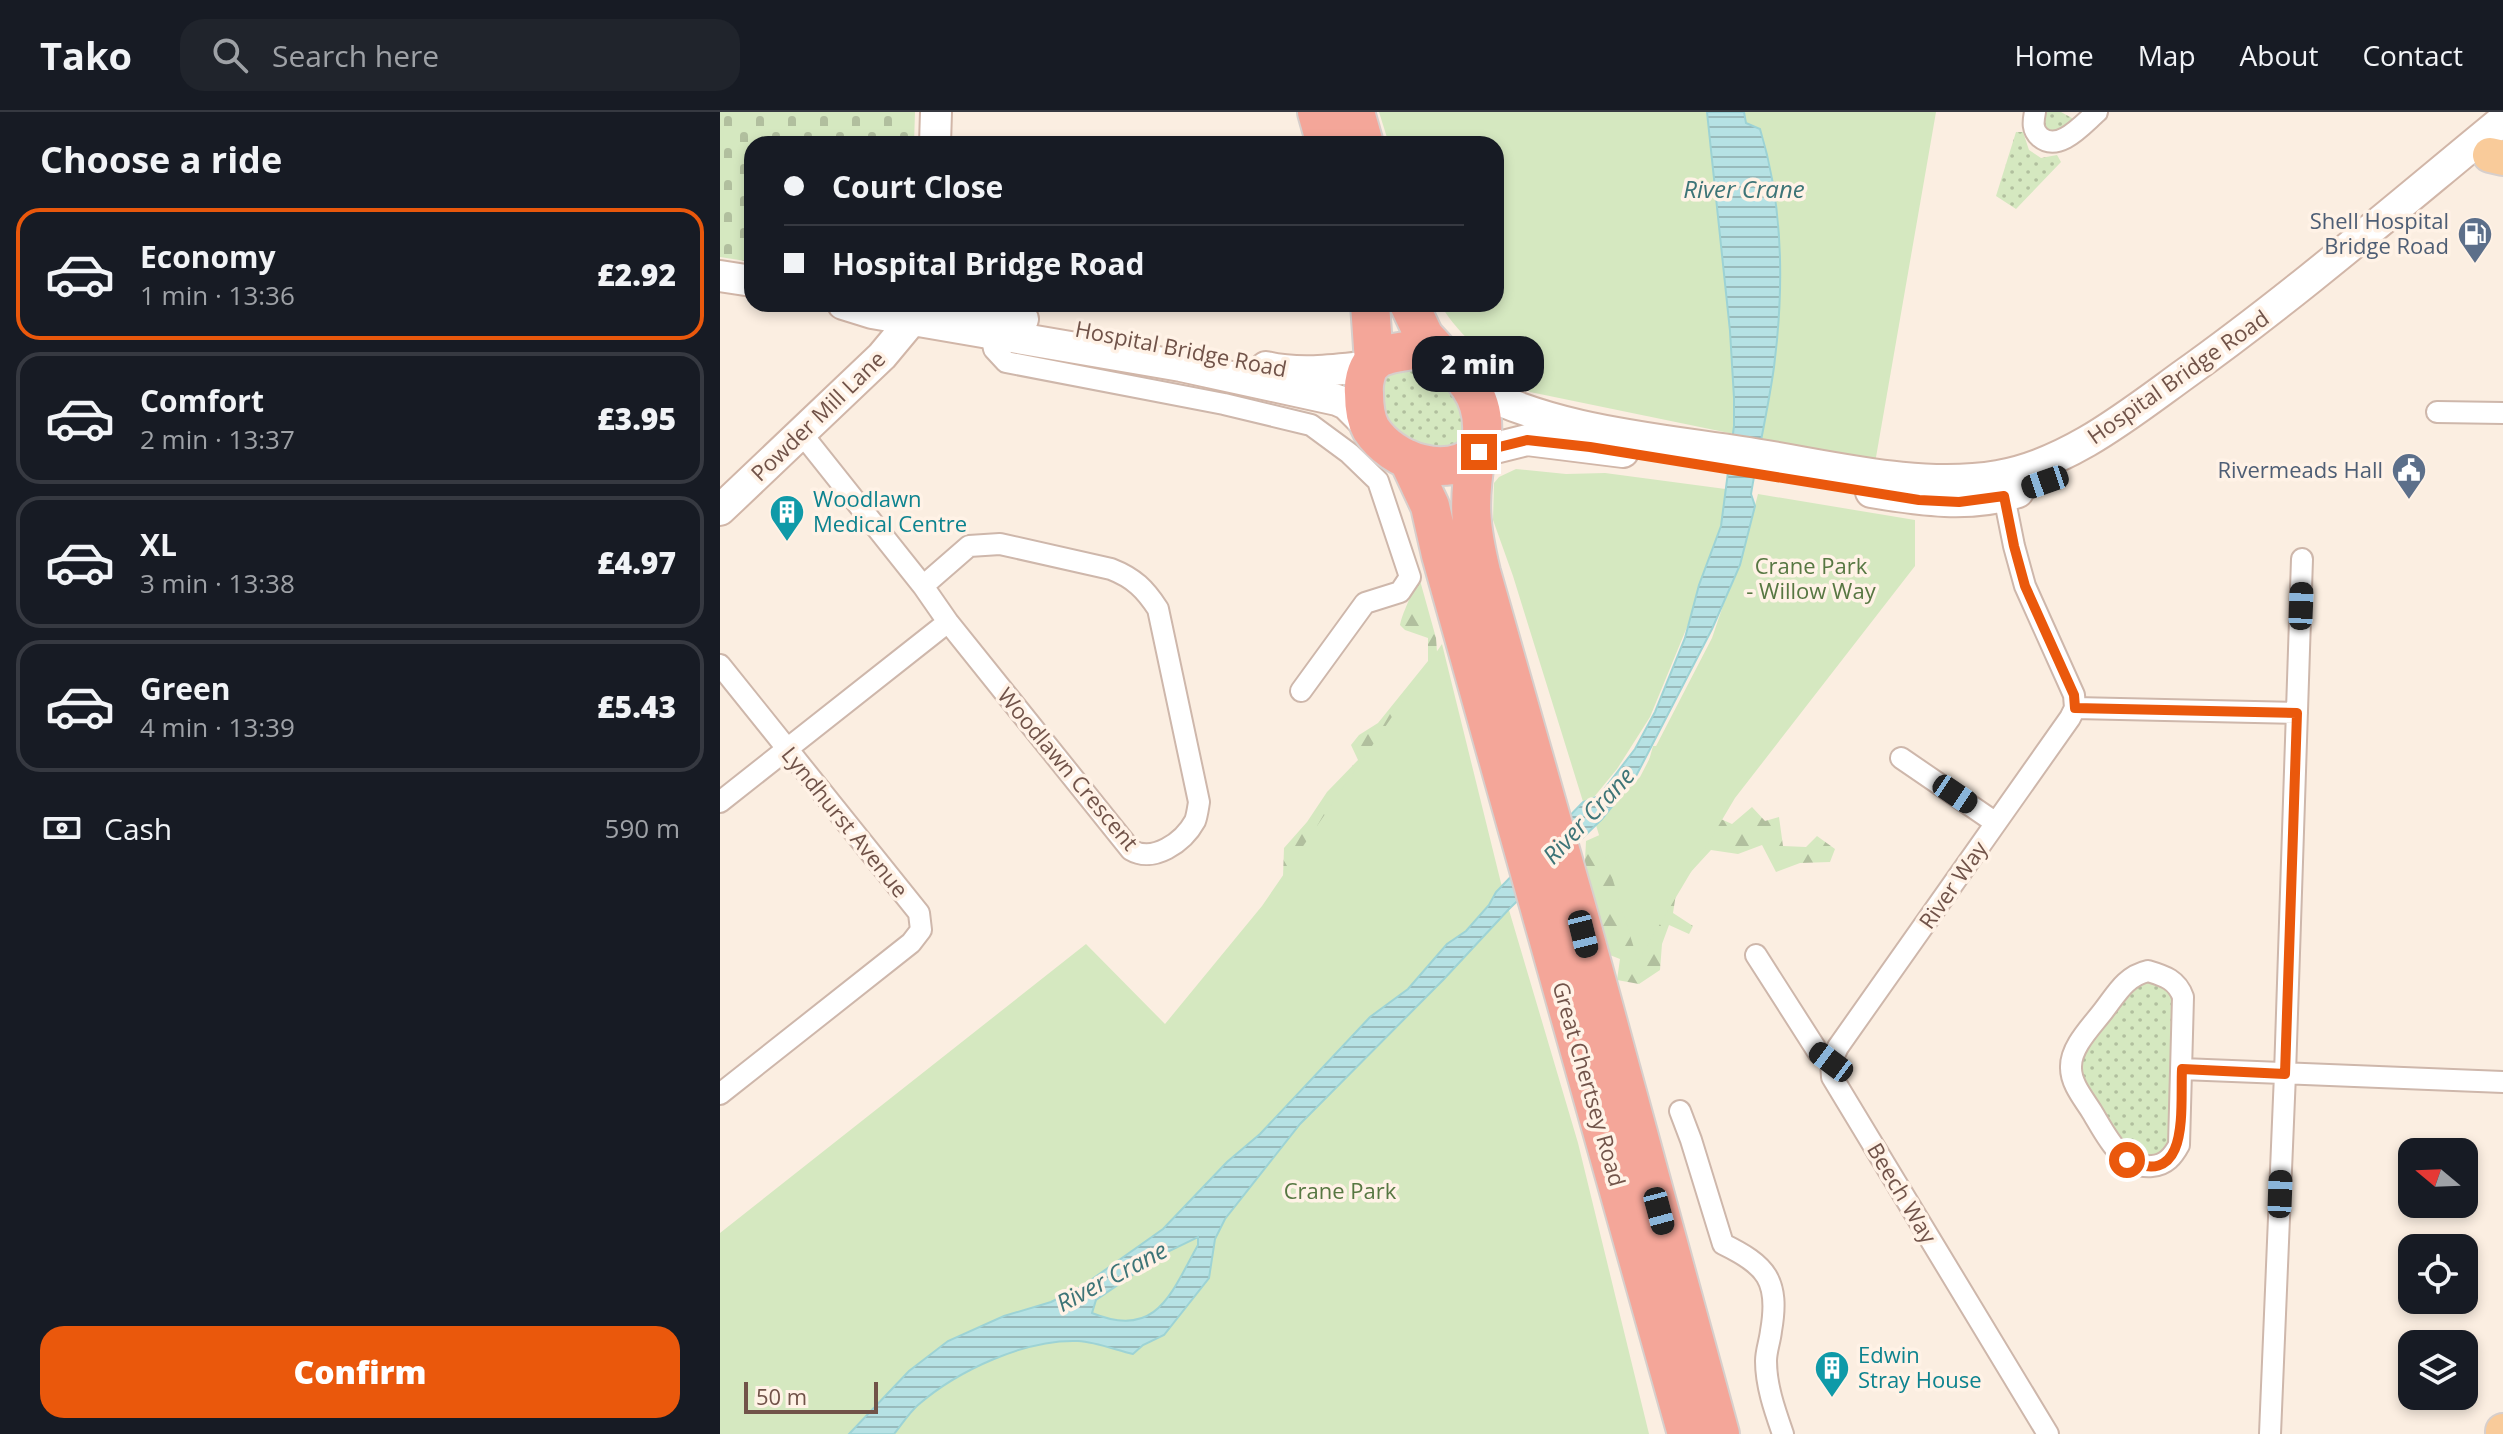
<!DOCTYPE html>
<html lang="en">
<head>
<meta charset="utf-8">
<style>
  :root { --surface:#171b24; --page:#20242c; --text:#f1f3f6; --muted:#9ea1a6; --line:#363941; --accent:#ea580c }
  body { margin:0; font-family:"Open Sans",sans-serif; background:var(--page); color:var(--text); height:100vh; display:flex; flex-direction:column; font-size:30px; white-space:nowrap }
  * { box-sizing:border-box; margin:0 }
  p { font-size:26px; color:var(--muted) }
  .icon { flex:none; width:44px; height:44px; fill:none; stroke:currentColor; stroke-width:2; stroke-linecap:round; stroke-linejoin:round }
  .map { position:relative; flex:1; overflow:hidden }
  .side { display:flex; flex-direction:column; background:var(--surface); width:720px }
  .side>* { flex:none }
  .top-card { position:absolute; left:24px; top:24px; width:760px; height:176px; border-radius:24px; box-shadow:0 4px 12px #0003; display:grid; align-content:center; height:176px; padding:0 40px; background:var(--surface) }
  .needle { width:52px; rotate:289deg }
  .tools { position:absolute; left:1678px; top:1026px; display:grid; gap:16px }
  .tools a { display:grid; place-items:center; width:80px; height:80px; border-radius:16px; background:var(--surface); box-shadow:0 4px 12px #0003; font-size:40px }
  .scale { position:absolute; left:24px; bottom:20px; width:134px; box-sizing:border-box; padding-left:8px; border:4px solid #715349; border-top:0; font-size:22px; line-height:28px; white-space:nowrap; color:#715349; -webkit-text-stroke:6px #fff2e6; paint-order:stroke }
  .end { position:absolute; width:36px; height:36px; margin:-18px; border:10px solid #ea580c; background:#fff; box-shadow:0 0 0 4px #fff }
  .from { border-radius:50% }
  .bubble { position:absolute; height:56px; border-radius:24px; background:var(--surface); box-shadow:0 4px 12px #0003; font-size:26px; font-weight:800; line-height:56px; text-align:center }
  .car { position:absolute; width:24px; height:48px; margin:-24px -12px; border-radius:10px; box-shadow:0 0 6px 2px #0007; background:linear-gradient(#222 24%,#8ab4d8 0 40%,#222 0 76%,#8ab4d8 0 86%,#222 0) }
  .top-card b { display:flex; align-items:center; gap:28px; height:76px; font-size:30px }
  .top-card b+b { border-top:2px solid var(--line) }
  .top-card i { width:20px; height:20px; background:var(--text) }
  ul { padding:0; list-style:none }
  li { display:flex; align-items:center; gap:24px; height:132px; margin:0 16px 12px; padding:0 24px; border:4px solid var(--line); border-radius:24px }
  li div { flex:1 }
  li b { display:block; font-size:30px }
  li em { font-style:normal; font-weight:800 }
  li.active { border-color:var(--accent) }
  li>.icon { width:72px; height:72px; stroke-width:1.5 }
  h2 { padding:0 40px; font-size:36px; line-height:96px }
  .pay { display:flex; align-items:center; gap:20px; height:88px; padding:0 40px; font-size:30px }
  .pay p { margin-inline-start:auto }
  .primary-button { display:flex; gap:16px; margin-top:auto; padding:16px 40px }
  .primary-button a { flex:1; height:92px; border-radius:24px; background:var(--accent); color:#fff; font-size:32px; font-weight:800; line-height:92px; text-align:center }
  header { display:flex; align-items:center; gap:48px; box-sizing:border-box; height:112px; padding:0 40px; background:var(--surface); border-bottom:2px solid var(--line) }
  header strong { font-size:38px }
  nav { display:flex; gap:44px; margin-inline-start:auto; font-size:28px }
  .search { width:560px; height:72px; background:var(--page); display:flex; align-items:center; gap:20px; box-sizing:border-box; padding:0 28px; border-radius:24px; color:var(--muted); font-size:30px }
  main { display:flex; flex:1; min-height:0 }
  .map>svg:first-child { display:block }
</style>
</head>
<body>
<header>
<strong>Tako</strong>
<div class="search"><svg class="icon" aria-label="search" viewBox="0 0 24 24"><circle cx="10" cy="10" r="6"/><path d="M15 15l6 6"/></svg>Search here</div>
<nav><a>Home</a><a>Map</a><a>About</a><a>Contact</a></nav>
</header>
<main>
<section class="side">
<h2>Choose a ride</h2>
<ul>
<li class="active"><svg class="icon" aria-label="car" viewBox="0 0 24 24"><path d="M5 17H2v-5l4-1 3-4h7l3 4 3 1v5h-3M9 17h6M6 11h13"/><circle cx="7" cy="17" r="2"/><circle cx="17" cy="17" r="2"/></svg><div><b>Economy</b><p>1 min · 13:36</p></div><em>£2.92</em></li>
<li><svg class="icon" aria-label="car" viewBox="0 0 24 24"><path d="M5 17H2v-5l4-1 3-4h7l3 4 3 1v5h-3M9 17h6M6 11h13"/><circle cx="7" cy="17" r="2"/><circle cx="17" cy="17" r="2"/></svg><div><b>Comfort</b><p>2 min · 13:37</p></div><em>£3.95</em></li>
<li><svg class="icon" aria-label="car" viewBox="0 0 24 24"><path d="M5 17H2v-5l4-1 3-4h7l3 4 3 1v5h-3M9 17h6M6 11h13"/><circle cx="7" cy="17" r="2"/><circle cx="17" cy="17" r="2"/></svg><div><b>XL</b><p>3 min · 13:38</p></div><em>£4.97</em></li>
<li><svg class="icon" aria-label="car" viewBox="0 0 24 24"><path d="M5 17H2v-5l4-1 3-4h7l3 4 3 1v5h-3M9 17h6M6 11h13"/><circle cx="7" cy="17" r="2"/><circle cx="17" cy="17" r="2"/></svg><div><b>Green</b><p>4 min · 13:39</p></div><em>£5.43</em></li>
</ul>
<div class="pay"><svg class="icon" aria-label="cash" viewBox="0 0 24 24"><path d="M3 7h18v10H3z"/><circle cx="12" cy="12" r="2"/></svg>Cash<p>590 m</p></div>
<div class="primary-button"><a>Confirm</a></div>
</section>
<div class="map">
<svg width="1783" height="1322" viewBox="0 0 1783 1322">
  <defs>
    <pattern id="grass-dots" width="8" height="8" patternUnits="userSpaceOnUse" patternTransform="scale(2)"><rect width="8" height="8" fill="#d5e8c0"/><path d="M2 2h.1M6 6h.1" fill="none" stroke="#b1bf9e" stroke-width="1.8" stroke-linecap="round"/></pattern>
    <pattern id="forest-firs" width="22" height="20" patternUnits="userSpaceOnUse" patternTransform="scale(2)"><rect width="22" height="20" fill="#d5e8c0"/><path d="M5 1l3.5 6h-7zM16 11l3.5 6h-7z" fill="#b1bf9e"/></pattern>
    <pattern id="cemetery-stones" width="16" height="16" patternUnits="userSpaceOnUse" patternTransform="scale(2)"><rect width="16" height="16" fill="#d5e8c0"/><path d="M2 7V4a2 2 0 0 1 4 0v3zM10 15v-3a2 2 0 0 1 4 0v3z" fill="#b1bf9e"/></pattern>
    <pattern id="water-rules" width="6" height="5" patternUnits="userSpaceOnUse" patternTransform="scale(2)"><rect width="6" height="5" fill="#b6e2e4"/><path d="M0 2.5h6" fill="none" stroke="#98babb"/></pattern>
  </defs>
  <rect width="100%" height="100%" fill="#fbeee1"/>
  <path fill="url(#grass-dots)" d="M1322 0H1341L1359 10 1335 24 1326 18 1320 10Z
    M1296 20H1303L1309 38 1321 46 1337 43 1341 50 1296 97 1276 84Z
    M692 252C734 275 746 285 742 335L732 344 693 334 668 306 660 289 664 260Z
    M1416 862 1460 874 1459 1033 1421 1055 1355 973V940Z"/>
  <path fill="url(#forest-firs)" d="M677 410 684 411 716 526 718 554 563 765 564 736 587 710 607 680 638 648 631 633 639 623 658 611 708 549V526L685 518 680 513C682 502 688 492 691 482 696 467 681 427 677 410Z
    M933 634H955L994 704 1012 712 1032 695 1045 709 1059 705 1063 734 1086 735 1097 724 1115 737 1110 750 1080 751 1056 760 1042 733 1018 742 991 738 957 775 953 801 973 814 969 822 949 813 942 832 940 858 919 872 897 868 900 847 877 838 864 769 866 729 884 721 923 670Z"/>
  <path fill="url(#cemetery-stones)" d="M0 0H195L194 32H32V150L0 145Z"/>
  <path fill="#d5e8c0" d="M659 0H1216L1155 351 810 280C779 254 741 228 720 192H776V32H669Z
    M796 357 846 362 885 361 1013 378 974 498 930 605 897 657 865 696 793 464 773 408 774 371 779 365Z
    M1038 382 1195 408V454L1015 686 918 849 875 710 920 665 992 526 1028 420Z
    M722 532 781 771 858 1031 929 1322H0V1121L366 832 445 912 542 794Z"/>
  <path fill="url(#water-rules)" stroke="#9dd3d5" stroke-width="2" fill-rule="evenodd" d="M987 0H1024L1026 11 1040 17C1063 92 1064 177 1054 255 1048 298 1038 340 1031 382L1035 394 1020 453 992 517 915 666 882 707 789 797 724 867 580 1012 505 1107 495 1127 489 1166 444 1223 423 1233 413 1242C396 1238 376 1230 358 1229 305 1227 237 1259 198 1293 189 1301 182 1312 174 1322H129L189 1259 228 1229 284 1204 331 1190 361 1175 443 1117 507 1050 540 1022 650 905 688 877 727 832 746 819 769 793 776 780 863 690 879 684 915 637 935 600 965 526 979 473 1001 414 1014 314V286L1010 219ZM478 1125V1133C451 1181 437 1228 372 1201L376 1188 443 1142Z"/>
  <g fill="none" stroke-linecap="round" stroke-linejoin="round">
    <g stroke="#ceb7ab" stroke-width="24">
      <path id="street" d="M1315 0C1313 10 1312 18 1320 25 1339 41 1363 12 1377 0
        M271 222 274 237 286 250 504 292 591 313 629 341 658 369 690 465 680 480 645 491 581 579
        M1717 300 1783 301
        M82 322 203 474 228 510 411 738C433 751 463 731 475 709 477 704 478 696 479 690L438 497C425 477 414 466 391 457L280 432 249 434 203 474
        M0 553 199 801 201 818 191 831 0 982
        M1355 596 1577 601
        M1181 646 1276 711
        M0 690 228 510
        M1036 843 1098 940 1111 950 1112 965 1328 1322
        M1428 859C1445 864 1457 868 1463 885L1459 1033C1453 1044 1446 1053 1432 1054 1401 1057 1386 1023 1372 1000 1364 987 1351 972 1351 956 1350 935 1372 914 1384 898 1397 881 1406 864 1428 859Z
        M1111 950 1118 935 1350 606 1355 596 1354 583 1305 474 1294 434 1284 384
        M1462 957 1783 970
        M960 999 971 1028 1003 1132C1046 1153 1060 1168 1051 1219 1050 1229 1046 1239 1046 1249 1046 1274 1055 1299 1063 1322
        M1550 1322 1565 962 1582 447"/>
    </g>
    <g stroke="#d1b6a8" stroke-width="34">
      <path id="secondary" d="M215 32 216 0
        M0 164 32 169
        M123 192 152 201 461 254 617 288 626 292 650 316
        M226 192 303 207
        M546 255C580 263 615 258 650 254
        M748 273C830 318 930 326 1022 340 1104 352 1196 378 1278 364 1347 352 1407 304 1462 264 1574 184 1677 95 1783 8
        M759 340 807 328 903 340
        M1151 380C1200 388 1250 396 1298 380
        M0 398 162 244 202 196"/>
    </g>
    <g stroke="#d7cfcc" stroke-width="38">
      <path id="primary" d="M1770 43 1783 46
        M1783 1322V1319"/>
    </g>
    <g stroke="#d7cfcc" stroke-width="42">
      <path id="highway" d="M597 0 606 32
        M635 0 644 32
        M650 192 654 250
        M689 192 704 224 727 249
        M693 238C743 249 772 289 759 340 727 368 673 351 651 317 645 306 644 292 644 281 643 272 646 258 652 251 662 241 680 240 693 238Z
        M756 344C748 390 750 414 761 460L858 801 1000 1322
        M688 347 710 394 721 443 967 1322"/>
    </g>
    <use href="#street" stroke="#fff" stroke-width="20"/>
    <use href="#secondary" stroke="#fff" stroke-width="30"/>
    <use href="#primary" stroke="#f9cb9a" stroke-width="34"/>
    <use href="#highway" stroke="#f4a699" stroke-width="38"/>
  </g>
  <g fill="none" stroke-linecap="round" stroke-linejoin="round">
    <path stroke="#ea580c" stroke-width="10" d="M759 340 807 328 870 335 1199 388 1239 390 1284 384 1294 434 1305 474 1354 583 1355 596 1577 601 1565 962 1462 957C1460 996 1471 1078 1407 1048"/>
  </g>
  <defs>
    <g id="fuel-pin" transform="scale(1.8)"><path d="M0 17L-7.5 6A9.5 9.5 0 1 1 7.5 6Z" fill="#5c6f8a" stroke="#fff2e6"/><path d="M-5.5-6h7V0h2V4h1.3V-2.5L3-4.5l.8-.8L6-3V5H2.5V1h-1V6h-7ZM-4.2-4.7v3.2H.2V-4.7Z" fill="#fff"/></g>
    <g id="civic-pin" transform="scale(1.8)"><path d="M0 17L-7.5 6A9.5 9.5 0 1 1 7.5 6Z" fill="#5c6f8a" stroke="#fff2e6"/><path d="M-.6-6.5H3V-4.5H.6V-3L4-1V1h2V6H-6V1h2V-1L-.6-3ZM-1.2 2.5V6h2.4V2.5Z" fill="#fff"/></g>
    <g id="building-pin" transform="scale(1.8)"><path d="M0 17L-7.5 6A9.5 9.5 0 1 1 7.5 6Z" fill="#0f9aa8" stroke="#fff2e6"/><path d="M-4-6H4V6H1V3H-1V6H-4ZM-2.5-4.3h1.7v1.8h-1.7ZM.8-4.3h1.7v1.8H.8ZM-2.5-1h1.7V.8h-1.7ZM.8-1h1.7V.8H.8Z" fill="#fff"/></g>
  </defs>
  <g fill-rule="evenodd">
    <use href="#fuel-pin" x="1755" y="122"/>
    <use href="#civic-pin" x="1689" y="358"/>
    <use href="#building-pin" x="67" y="400"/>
    <use href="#building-pin" x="1112" y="1256"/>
  </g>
  <g text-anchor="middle" stroke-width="7" stroke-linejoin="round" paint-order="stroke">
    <g font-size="22" fill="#4e5e75" stroke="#fff2e6" text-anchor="end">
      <text x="1729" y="117">Shell Hospital<tspan x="1729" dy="25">Bridge Road</tspan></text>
      <text x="1663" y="366">Rivermeads Hall</text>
    </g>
    <g font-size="22" fill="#715349" stroke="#fff2e6">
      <text transform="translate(461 237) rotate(11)" y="8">Hospital Bridge Road</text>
      <text transform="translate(1458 265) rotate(-35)" y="8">Hospital Bridge Road</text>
      <text transform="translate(98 304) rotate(-44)" y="8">Powder Mill Lane</text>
      <text transform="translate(348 657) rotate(50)" y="8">Woodlawn Crescent</text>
      <text transform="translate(125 710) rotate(51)" y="8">Lyndhurst Avenue</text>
      <text transform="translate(1233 773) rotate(-55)" y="8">River Way</text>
      <text transform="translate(869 972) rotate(74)" y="8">Great Chertsey Road</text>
      <text transform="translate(1182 1081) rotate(59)" y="8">Beech Way</text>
    </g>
    <g font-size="22" fill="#0d838f" stroke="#fff2e6" text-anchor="start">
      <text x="93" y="395">Woodlawn<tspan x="93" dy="25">Medical Centre</tspan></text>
      <text x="1138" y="1251">Edwin<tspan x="1138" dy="25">Stray House</tspan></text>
    </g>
    <g font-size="22" fill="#577742" stroke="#fff2e6">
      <text x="1091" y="462">Crane Park<tspan x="1091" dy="25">- Willow Way</tspan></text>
      <text x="620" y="1087">Crane Park</text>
    </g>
    <g font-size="24" font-style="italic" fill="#3d7477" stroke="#fff2e6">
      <text x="1024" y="86">River Crane</text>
      <text transform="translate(869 704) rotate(-47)" y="8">River Crane</text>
      <text transform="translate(392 1165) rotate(-28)" y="8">River Crane</text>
    </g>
  </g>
</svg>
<div class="tools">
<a><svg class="needle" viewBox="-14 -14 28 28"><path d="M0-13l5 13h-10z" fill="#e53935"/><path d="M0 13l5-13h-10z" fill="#9ea1a6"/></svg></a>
<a><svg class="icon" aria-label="locate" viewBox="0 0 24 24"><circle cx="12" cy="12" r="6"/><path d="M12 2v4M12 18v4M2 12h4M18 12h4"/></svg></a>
<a><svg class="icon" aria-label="layers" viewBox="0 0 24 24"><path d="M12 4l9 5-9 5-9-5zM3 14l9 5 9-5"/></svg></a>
</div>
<div class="scale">50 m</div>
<i class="end from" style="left:1407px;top:1048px"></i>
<i class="end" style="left:759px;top:340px"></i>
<div class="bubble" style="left:692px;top:224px;width:132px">2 min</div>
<i class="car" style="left:1325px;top:370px;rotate:251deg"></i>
<i class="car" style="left:1581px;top:494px;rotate:2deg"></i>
<i class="car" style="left:1235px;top:682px;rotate:124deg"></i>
<i class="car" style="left:863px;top:822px;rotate:166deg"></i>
<i class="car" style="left:1111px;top:950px;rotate:307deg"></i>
<i class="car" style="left:1560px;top:1082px;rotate:2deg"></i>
<i class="car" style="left:939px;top:1099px;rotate:165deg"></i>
<div class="top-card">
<b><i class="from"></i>Court Close</b>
<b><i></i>Hospital Bridge Road</b>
</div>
</div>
</main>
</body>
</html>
